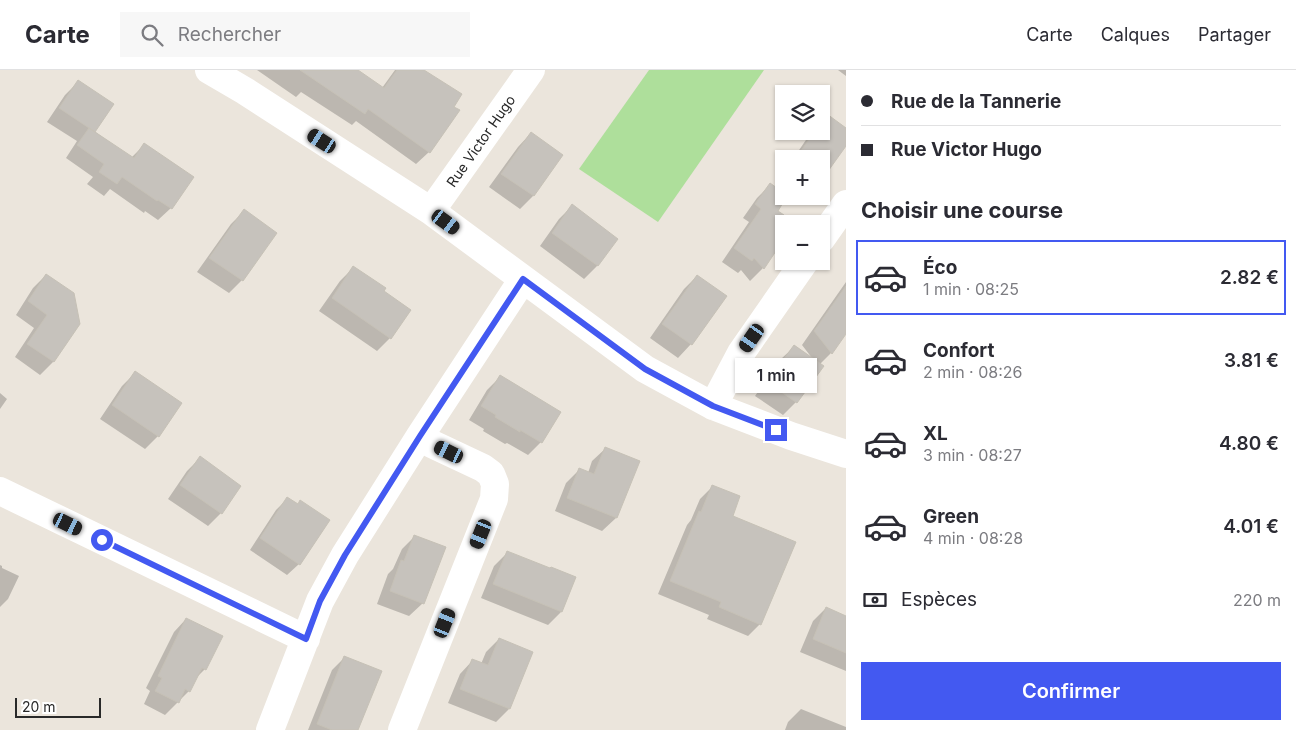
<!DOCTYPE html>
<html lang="fr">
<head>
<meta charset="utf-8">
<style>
  :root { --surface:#fff; --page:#f7f7f7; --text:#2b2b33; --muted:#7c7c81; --line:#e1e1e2; --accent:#4359f1 }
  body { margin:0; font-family:Inter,sans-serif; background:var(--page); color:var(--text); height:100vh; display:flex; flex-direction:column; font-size:19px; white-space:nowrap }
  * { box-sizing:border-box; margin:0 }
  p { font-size:16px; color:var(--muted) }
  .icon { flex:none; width:28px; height:28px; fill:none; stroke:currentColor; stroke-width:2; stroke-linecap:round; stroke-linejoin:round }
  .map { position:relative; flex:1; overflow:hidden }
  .details { display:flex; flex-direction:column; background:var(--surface); width:450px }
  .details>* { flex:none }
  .hud { display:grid; align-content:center; height:110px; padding:0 15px; background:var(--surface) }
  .controls { position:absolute; left:775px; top:15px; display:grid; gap:10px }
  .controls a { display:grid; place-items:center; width:55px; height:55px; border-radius:0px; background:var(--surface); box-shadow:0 1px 4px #0004; font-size:25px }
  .scale { position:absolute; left:15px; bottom:12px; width:86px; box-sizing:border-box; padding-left:5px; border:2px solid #292929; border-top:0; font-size:14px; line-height:18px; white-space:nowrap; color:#292929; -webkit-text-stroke:4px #fff; paint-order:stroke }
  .end { position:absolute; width:22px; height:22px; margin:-11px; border:6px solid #4359f1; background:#fff; box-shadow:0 0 0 2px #fff }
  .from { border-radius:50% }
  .bubble { position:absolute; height:35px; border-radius:0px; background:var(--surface); box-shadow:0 1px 4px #0004; font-size:16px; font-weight:600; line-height:35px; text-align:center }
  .car { position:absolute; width:15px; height:30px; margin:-15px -8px; border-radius:6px; box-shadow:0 0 4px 1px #0007; background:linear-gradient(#222 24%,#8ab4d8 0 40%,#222 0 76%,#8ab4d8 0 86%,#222 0) }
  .hud b { display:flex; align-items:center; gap:18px; height:48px; font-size:19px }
  .hud b+b { border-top:1px solid var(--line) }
  .hud i { width:12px; height:12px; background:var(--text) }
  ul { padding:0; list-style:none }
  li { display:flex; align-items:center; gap:15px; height:75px; margin:0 10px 8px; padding:0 5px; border:2px solid transparent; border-radius:0px }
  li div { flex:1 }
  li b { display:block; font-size:19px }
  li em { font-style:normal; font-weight:600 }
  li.selected { border-color:var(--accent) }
  li>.icon { width:45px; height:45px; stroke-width:1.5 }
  h2 { padding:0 15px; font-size:22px; line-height:60px }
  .pay { display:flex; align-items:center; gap:12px; height:55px; padding:0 15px; font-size:19px }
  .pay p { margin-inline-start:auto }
  .button { display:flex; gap:10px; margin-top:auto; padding:10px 15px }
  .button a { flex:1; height:58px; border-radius:0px; background:var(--accent); color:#fff; font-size:20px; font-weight:600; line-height:58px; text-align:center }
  header { display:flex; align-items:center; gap:30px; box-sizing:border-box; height:70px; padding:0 25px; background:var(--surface); border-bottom:1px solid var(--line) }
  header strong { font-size:24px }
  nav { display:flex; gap:28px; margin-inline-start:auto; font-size:18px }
  .search { width:350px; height:45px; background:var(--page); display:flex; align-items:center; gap:12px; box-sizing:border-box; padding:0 18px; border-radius:0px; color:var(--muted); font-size:19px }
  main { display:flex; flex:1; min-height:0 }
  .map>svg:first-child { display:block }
</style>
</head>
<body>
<header>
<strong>Carte</strong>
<div class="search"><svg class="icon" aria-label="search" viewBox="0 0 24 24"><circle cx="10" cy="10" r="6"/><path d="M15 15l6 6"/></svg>Rechercher</div>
<nav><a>Carte</a><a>Calques</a><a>Partager</a></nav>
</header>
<main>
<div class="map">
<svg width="846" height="660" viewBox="0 0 846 660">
  <rect width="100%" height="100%" fill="#ebe5dc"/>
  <path fill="#aedf9b" d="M649 0H764L658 152 579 99Z"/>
  <path fill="#0003" d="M257 0H356L382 18 395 0H422L429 82 416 94 356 51 352 55 301 22 296 27Z
    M838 0H846V6Z
    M78 12 94 61 131 88 145 74 171 138 158 150 145 141 144 143 110 119 104 126 87 114 93 107 66 88 77 71 47 52 65 25Z
    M827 46 846 60V74L821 107V89H793L812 61H821V51Z
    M531 63 561 85 533 126 520 139 489 117 518 77Z
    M770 115 772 148 784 167 763 198 750 211 741 200 738 203 722 192 749 152 743 148 757 128Z
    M572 136 616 169 597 196 584 209 540 176 559 149Z
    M244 141 242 210 229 223 197 202 231 154Z
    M353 198 390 268 377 281 319 241 340 211Z
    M46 205 79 253 53 292 40 305 15 287 34 258 16 245 33 218Z
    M697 206 725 226 691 274 678 288 650 268 684 219Z
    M846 212V262L831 283 820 294 796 332 783 345 755 326 781 289 795 276 812 288 802 275Z
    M135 303 158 366 145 379 100 349 122 316Z
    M500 307 541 372 528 385 507 373 505 374 483 361 484 359 469 350 487 320Z
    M0 323 7 329 0 339Z
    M606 378 638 391 616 448 602 461 555 441 566 413 579 400 588 403 592 391Z
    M200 388 221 443 208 456 168 429 187 401Z
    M712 417 731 446 760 554 748 566 707 549 709 545 658 524 687 455 691 450 700 429Z
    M287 429 299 494 287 505 250 480 276 440Z
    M415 466 423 533 409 546 377 534 388 504 393 499 402 479Z
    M507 483 550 500 575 508 561 542 548 555 481 528 494 496Z
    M0 495 2 496V498L19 506 8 529 0 537Z
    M826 538 846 547V601L800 582 813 551Z
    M186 549 221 566 205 599 195 609 189 621 165 645 144 634 150 621 146 618 174 562Z
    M499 569 509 639 496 652 448 633 460 604 473 590 481 594 486 582Z
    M344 588 357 660H308L332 600Z
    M801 639 846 657V660H785L788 652Z"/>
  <path fill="#c6c2bc" stroke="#c6c1b6" d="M300 0H358L384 18 397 0H424L462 24 454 37 460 40 430 83 368 39 365 44Z
    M78 10 114 34 95 62 59 38Z
    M827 44 846 58V76L826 104 821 101V89H804L798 85 815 61H821V52Z
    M89 58 134 88 144 73 194 107 172 139 158 130 157 131 122 107 117 114 99 102 104 94 77 75Z
    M531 62 563 85 534 126 501 104Z
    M770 113 784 123V126H787L778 141 784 145V169L764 199 754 188 752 191 734 178 761 139 755 134Z
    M572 134 618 169 598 196 552 163Z
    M244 139 277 163 243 211 209 188Z
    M353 196 386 218 384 221 411 240 391 269 332 228Z
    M46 204 74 223 80 254 54 292 27 274 47 245 28 231Z
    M697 205 727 226 692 275 662 254Z
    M846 216V264L832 284 814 261Z
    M794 275 824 296 797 333 767 312Z
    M135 301 182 333 159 367 112 335Z
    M500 305 561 342 542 373 520 360V362L495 347 496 345 481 336Z
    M605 377 640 391 617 448 567 428 579 398 594 404Z
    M200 386 241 416 222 444 180 415Z
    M712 415 740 426 733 446 796 472 761 555 719 537 721 532 670 511 699 441 701 442Z
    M287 427 298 434 300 430 330 450 300 495 260 468Z
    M414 465 446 477 424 534 390 521 401 490 404 491Z
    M507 481 550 498 551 497 576 507 562 542 493 514Z
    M826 537 846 546V583L813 569Z
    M186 548 223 566 206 600 202 598 190 622 185 619 179 633 155 621 162 608 158 606Z
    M499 568 533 582 510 639 460 619 472 589 488 595Z
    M344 586 382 601 358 660H332L317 654Z"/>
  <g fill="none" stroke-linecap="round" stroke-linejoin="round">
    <path stroke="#fff" stroke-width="28" d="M209 0 245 21 431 141 645 299 713 336 791 366 846 384
      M431 141 531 0
      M821 169 846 134
      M713 336 741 283 805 191
      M0 421 306 569
      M270 660 320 531 345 485 420 366 523 209
      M402 660 494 429 495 414 491 404 483 398 432 374 420 366"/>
  </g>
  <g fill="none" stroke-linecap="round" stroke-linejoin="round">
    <path stroke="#4359f1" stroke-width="6" d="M102 470 306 569 320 531 345 485 420 366 523 209 645 299 713 336 776 360"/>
  </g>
  <g text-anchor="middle" stroke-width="4.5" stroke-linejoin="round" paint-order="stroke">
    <g font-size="14" fill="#292929" stroke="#fff">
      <text transform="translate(481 71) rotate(-55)" y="5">Rue Victor Hugo</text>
    </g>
  </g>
</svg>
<div class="controls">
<a><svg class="icon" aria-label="layers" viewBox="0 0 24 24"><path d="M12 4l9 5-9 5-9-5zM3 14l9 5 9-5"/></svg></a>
<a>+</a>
<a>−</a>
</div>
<div class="scale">20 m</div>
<i class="end from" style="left:102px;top:470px"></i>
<i class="end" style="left:776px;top:360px"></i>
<div class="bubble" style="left:735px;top:288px;width:82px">1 min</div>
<i class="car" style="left:322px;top:71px;rotate:303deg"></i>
<i class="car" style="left:446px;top:152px;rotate:126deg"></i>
<i class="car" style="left:752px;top:268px;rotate:215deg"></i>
<i class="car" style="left:449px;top:382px;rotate:296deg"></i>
<i class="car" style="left:68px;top:454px;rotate:116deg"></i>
<i class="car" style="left:481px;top:464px;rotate:202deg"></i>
<i class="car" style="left:445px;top:553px;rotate:22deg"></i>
</div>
<section class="details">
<div class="hud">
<b><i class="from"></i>Rue de la Tannerie</b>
<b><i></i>Rue Victor Hugo</b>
</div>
<h2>Choisir une course</h2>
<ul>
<li class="selected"><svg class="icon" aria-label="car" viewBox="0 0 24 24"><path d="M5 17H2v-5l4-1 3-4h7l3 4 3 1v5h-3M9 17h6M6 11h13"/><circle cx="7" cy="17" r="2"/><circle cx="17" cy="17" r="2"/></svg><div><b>Éco</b><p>1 min · 08:25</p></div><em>2.82 €</em></li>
<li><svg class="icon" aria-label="car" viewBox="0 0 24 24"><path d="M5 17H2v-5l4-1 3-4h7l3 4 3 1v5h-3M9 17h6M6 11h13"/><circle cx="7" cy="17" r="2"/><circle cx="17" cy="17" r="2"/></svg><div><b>Confort</b><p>2 min · 08:26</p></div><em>3.81 €</em></li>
<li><svg class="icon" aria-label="car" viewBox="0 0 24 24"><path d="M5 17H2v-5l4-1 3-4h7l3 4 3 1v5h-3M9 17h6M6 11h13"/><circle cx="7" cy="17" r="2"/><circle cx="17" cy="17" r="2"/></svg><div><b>XL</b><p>3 min · 08:27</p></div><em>4.80 €</em></li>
<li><svg class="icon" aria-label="car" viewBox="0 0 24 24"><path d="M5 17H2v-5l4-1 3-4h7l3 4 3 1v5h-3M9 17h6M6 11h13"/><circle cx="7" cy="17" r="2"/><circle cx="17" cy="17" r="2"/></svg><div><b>Green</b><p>4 min · 08:28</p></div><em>4.01 €</em></li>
</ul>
<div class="pay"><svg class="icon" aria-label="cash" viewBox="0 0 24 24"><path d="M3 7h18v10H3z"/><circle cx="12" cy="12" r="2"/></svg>Espèces<p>220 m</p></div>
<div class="button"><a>Confirmer</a></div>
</section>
</main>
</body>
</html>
